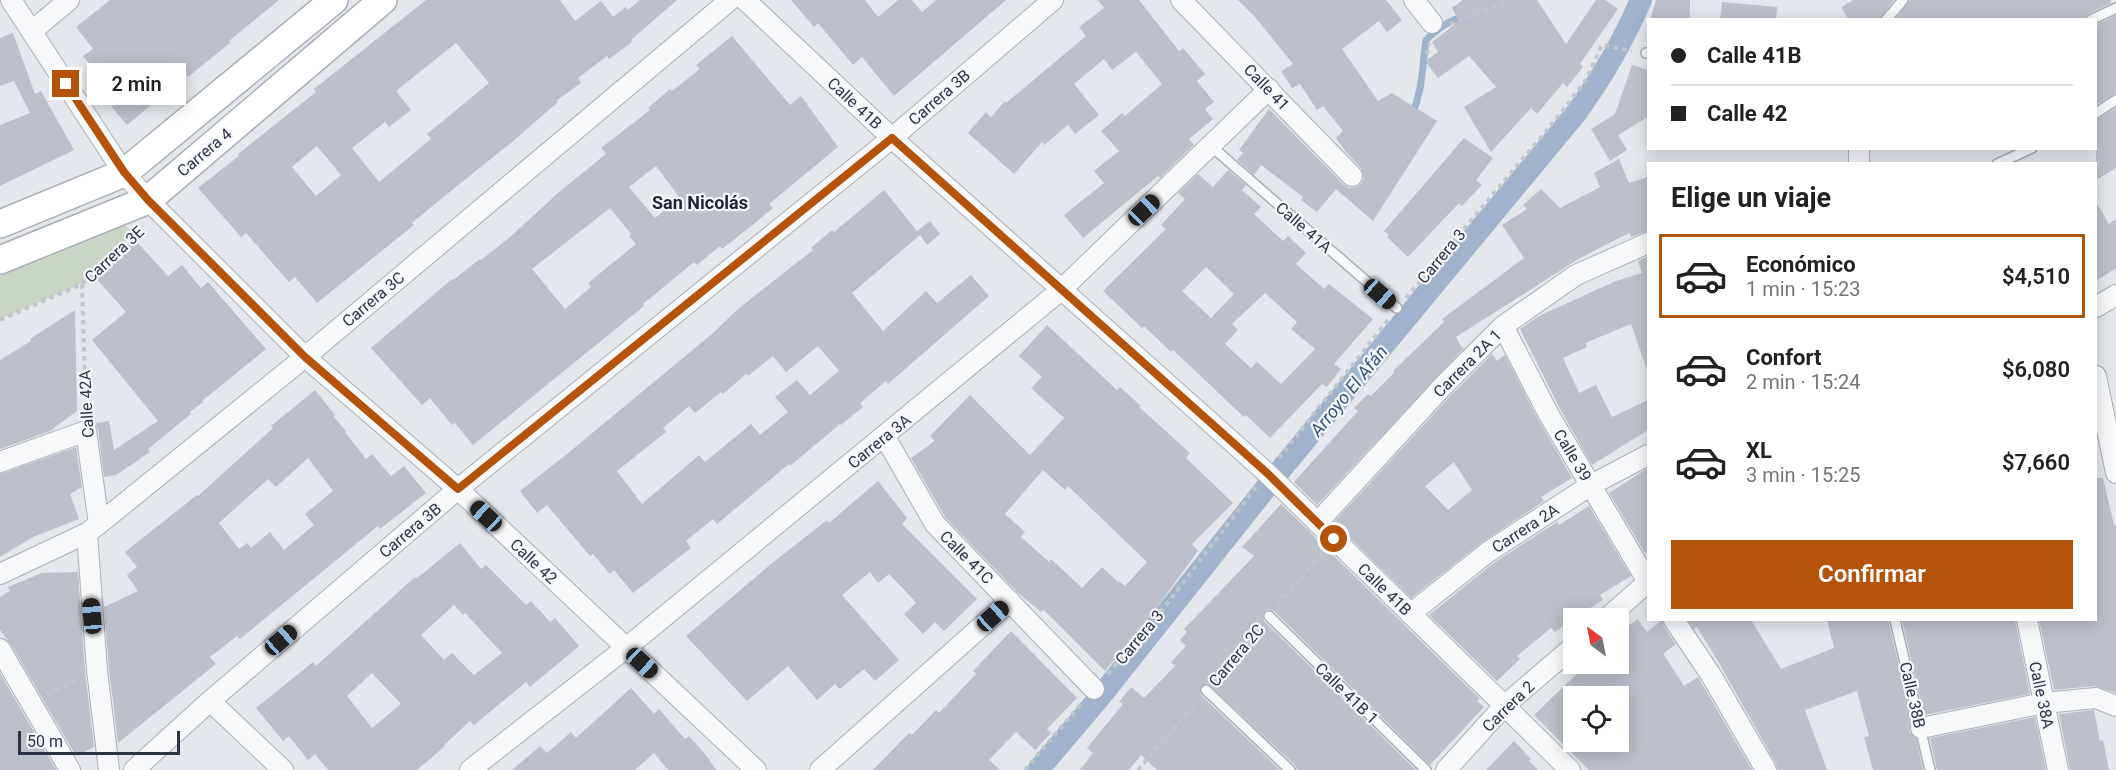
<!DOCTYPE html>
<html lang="es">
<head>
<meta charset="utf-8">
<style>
  :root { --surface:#fff; --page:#f2f2f2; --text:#222; --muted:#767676; --line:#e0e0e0; --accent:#b45309 }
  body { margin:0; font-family:Roboto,sans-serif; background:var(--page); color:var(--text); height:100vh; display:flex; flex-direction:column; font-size:22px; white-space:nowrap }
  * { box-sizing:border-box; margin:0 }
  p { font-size:20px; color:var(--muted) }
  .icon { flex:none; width:33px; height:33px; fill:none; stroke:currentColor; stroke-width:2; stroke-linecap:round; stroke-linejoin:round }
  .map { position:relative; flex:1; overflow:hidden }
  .sheet { position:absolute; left:1647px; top:162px; width:450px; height:459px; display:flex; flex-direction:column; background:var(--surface); border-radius:0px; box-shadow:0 3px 15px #0003 }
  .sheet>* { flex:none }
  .hud { position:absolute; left:1647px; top:18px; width:450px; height:132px; border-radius:0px; box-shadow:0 3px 15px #0003; display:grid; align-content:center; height:132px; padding:0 24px; background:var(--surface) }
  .needle { width:39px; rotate:328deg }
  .fabs { position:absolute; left:1563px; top:608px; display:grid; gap:12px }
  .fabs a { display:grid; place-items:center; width:66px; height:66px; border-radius:0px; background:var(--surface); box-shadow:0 3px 15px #0003; font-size:30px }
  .scale { position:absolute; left:18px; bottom:15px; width:162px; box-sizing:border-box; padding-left:6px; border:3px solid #2b3445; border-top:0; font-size:16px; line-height:21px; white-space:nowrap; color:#2b3445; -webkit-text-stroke:4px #f4f6f9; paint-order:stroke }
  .end { position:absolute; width:27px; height:27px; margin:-14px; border:8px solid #b45309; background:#fff; box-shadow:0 0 0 3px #fff }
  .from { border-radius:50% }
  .bubble { position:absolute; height:42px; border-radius:0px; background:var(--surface); box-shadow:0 3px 15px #0003; font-size:20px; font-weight:600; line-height:42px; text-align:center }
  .car { position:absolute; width:18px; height:36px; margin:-18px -9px; border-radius:8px; box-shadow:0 0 4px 2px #0007; background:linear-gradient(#222 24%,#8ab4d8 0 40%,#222 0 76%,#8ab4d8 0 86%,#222 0) }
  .hud b { display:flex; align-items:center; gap:21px; height:57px; font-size:22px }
  .hud b+b { border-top:2px solid var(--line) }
  .hud i { width:15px; height:15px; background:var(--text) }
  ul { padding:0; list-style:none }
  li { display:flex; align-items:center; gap:18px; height:84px; margin:0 12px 9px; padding:0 12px; border:3px solid transparent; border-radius:0px }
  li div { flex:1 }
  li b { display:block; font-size:22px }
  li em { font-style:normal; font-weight:600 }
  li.active { border-color:var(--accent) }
  li>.icon { width:54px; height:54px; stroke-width:1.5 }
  h2 { padding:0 24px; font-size:27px; line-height:72px }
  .action { display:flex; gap:12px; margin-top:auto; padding:12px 24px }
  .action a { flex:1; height:69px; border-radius:0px; background:var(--accent); color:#fff; font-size:24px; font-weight:600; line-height:69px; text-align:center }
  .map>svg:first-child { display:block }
</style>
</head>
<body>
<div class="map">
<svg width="2116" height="770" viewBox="0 0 2116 770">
  <rect width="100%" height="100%" fill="#e4e7ec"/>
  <path fill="#c9d6c5" d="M123 223 134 234 81 284 0 319V276Z"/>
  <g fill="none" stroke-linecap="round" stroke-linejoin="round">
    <path stroke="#9fb4cc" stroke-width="7" d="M1412 115C1423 89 1422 67 1426 40 1439 28 1449 20 1466 16"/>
    <path stroke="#9fb4cc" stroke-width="22" d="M1038 770 1100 697 1273 479 1577 112C1604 74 1622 43 1641 0"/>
  </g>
  <path fill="#bbc0ca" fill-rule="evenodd" d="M110 0H279L229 41 230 43 188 77 187 75 127 125 111 106 114 104 97 83 102 79 83 56 93 49 76 27Z
    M426 0H560L575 21 601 1 613 17 626 7 628 10 640 0H677L631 40 632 42 609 59 607 56 578 78 581 83 556 101 558 102 512 142 436 203 412 223 414 225 317 303 295 277 289 282 246 233 241 237 198 188 239 156 238 154 316 92 314 89ZM456 43 489 83 427 134 431 139 379 182 352 148 385 122 389 127 411 110 396 91ZM317 146 341 175 316 196 292 167Z
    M791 0H865L878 17 898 0H912L922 12 936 0H1006L894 96 862 57 853 65 818 23 814 27Z
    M1098 0H1139L1179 51 1183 48 1205 74 1197 81 1214 102 1205 109 1213 119 1189 139 1194 145 1160 178 1158 176 1083 238 1064 215 1104 183 1094 171 1119 151 1101 131 1122 113 1125 116 1162 84 1136 52 1112 70 1104 59 1074 84 1099 115 1075 134 1068 125 1044 145 1042 142 1014 174 968 133 986 112 991 117 1005 101 1006 103 1086 36 1079 27 1104 8Z
    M1238 0H1386L1402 20 1387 32 1379 21 1342 49 1378 101 1392 93 1437 121 1373 221 1336 189 1317 212 1301 200 1303 197 1261 165 1254 175 1237 160 1243 153 1239 150 1269 109 1344 185 1349 188 1355 187 1361 184 1364 179 1361 168 1346 152 1336 138 1343 131 1323 106 1317 110 1300 84 1292 88 1281 71 1293 64 1255 17Z
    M1463 0H1537L1566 44 1596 0H1605L1618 9 1580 64 1583 67 1567 87 1563 83 1537 114 1531 108 1491 152 1464 107 1496 87 1469 56 1438 78 1425 61 1438 52 1432 42 1459 21 1452 8Z
    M1656 0H1690V20H1650Z
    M1853 0H1894L1879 20H1849L1841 7Z
    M1910 0H2110L2111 3 2088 14 2084 20H1895Z
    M1722 2 1777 7 1776 20H1720Z
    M2116 15V93L2096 105V25Z
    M13 33 35 94 41 91 74 150 0 186V125L30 113 14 81 0 86V38Z
    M732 36 790 105 801 96 838 147 769 204 773 208 750 227 722 249 720 246 697 265 694 262 643 304 644 306 473 445 455 423 452 425 430 398 422 405 371 348 452 279 453 280 480 259 481 260 509 238 558 193 606 154 601 148 650 110 648 108 670 89 672 91 700 69 696 65ZM656 166 680 198 655 218 629 187ZM610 208 631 234 629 236 636 244 588 283 591 287 565 309 532 269Z
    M1632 65 1648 70V117L1618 135 1627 150 1610 161 1591 129 1615 114Z
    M2116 108V168L2096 180V120Z
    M1464 138 1493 158 1476 180 1482 185 1462 206 1459 203 1408 257 1387 237 1389 235 1384 231Z
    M1619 159 1629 183 1648 177V231L1631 237 1630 233 1623 236 1580 258 1456 337 1462 348 1465 347 1317 505 1294 482 1358 411 1354 408 1368 394 1371 396 1395 372 1393 371 1444 322 1442 319 1524 258 1502 225 1527 209 1523 205 1541 189 1560 208 1600 187 1594 173Z
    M1228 170 1246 185 1242 190 1261 207 1254 214 1283 241 1288 236 1306 253 1296 264 1324 289 1329 284 1373 319 1334 364 1341 369 1327 387 1322 384 1270 438 1246 415 1244 417 1173 350 1171 352 1144 326 1142 328 1103 291 1166 229 1161 225 1185 199 1178 193 1198 174 1213 187ZM1206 267 1234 294 1211 318 1182 291ZM1265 293 1297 322 1291 329 1315 349 1281 384 1257 362 1251 368 1225 344 1238 330 1232 324Z
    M884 190 917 231 930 221 940 234 927 245 920 235 852 293 883 331 926 291 937 303 971 275 989 296 888 384 886 381 860 403 863 407 841 425 840 424 790 466 789 464 717 524 713 519 686 541 691 548 633 593 614 570 610 574 593 554 590 556 547 505 537 513 520 491 567 454 713 333 738 309 813 250 811 248 832 230 834 232ZM818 346 839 371 810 395 797 380 775 397 788 412 760 435 751 424 705 462 699 455 642 504 617 471 666 432 663 428 689 406 695 413 721 392 723 394 746 374 748 376 773 356 786 372Z
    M2096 202 2109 224 2116 219V268L2096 281Z
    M134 239 168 276 182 265 201 288 208 282 266 349 202 401 203 402 190 412 191 414 148 449 150 452 116 475 104 477 98 429 95 423 109 421 114 450 158 421 92 340 126 312 93 275Z
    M1648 256V367H1646L1631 324 1585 343 1587 347 1563 358 1579 393 1596 385 1612 417 1648 400V430L1592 465 1560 409 1520 329 1539 316 1616 281 1642 273 1638 261Z
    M75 310 77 411 51 430 56 429 0 449V360L31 341 30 339Z
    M1047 325 1117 390 1120 387 1141 406 1139 407 1190 453 1186 458 1233 503 1192 544 1198 551 1157 607 1105 671 1044 610 1041 612 1016 591 945 517 911 458 935 441 930 436 970 395 1030 455 1064 418 1031 388 1042 377 1019 356ZM1043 470 1065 490 1068 486 1147 562 1125 586 1119 581 1118 582 1102 567 1082 588 1051 559 1049 562 1021 537 1025 532 1005 514Z
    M1492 354 1497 361 1505 355 1539 421 1572 478 1541 497 1544 501 1481 543 1411 598 1334 522 1453 393ZM1454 462 1472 490 1448 510 1425 486Z
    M315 390 335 415 333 416 346 431 345 432 366 459 372 454 391 476 404 466 426 493 380 529 378 526 240 639 237 636 210 657 216 664 118 743 109 669 104 607 138 591 127 575 137 567 125 552 197 495 198 496 273 428 271 426ZM308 458 333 491 305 514 314 525 284 550 270 532 251 548 247 543 239 549 219 523 268 479 276 487Z
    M76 447 82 487 70 494 79 519 33 537 0 557V474Z
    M1648 468V551L1645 553 1609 493Z
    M2096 478H2103L2114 525H2116V693L2095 686 2054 690 2039 620H2096Z
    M878 481 907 518 902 524 977 599 944 631 935 622 923 634 904 614 916 603 914 600 889 574 878 583 870 572 842 595 899 660 875 681 864 669 840 689 835 684 817 700 788 666 747 701 686 636 771 564 827 520 829 523Z
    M1281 504 1480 699 1477 701 1484 707 1430 765 1274 611 1268 609 1263 614 1264 621 1416 770H1297L1295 765 1207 683 1200 688 1201 695 1280 770H1157L1141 755 1129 770H1080L1093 753 1087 748 1123 704 1119 702 1131 687 1144 698 1175 666 1171 662 1186 646 1180 640 1187 632 1184 629 1254 556 1242 547Z
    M1589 506 1631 576 1600 595 1603 600 1574 618 1555 632 1551 628 1517 656 1520 659 1497 681 1429 615 1495 562 1557 522 1559 525Z
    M460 543 481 569 486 565 526 605 531 601 550 622 555 618 579 646 530 687 526 682 474 725 470 721 444 745 445 746 417 770H328L315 754 308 760 289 736 283 741 256 708 313 662 316 666 415 577 416 579ZM454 605 463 615 465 613 502 653 474 675 452 653 444 660 421 635ZM372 673 401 704 372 728 347 696Z
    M78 572 85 671 94 747 76 756 10 643 0 630V597L10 591 8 587 42 573Z
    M1638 619 1647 632 1662 620 1664 627 1676 644 1664 653V655L1684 686 1698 677 1752 770H1589L1534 715 1588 663H1618V633ZM1574 696H1618V741H1574Z
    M1688 620H1751L1781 669 1834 648 1827 620H1888L1912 721 1909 731 1916 738 1923 770H1873L1864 737 1869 736 1857 691 1805 710 1827 770H1778L1776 764 1719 663 1697 627 1694 629Z
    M1902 620H2015L2030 694 1924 715Z
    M1011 631 1077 698 1047 729 1051 733 1035 750 1016 732 989 760 1000 770H873L909 733 912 735 936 710 939 713 976 674 973 671Z
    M0 673 56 770H0Z
    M631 688 654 714 659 709 685 739 689 736 706 755 716 770H668L654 753 635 770H512L540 746 547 753 571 732 576 738Z
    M2094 710 2100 741 2103 740 2109 770H2070L2059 714Z
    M2035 717 2046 770H1937L1930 738Z
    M1514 741 1531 759 1529 761 1538 770H1486Z"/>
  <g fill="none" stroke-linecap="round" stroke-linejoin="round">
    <g stroke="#a9aeb7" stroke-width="12">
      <path id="lane" d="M1886 20 1903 0
        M2091 20 2116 8
        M1646 53H1648
        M2096 113 2116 100
        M1211 146 1397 308
        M1997 164 2032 148
        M1269 616 1426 770
        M1895 620 1930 770
        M1206 690 1290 770"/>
    </g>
    <g stroke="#a9aeb7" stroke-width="22">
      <path id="street" d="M11 0 124 173 148 200 305 357 458 489 756 770
        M745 0 892 138 1267 473 1570 770
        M1181 0 1352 176
        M1414 0 1432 23
        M32 31 69 0
        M1859 148V164
        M2096 307 2116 295
        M1503 326 1549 415 1648 582
        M2096 376 2116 473
        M885 437 935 524 1094 689
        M0 462 86 431 99 524
        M1317 523 1444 385 1503 326 1576 275 1648 243
        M87 533 97 670 109 770
        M0 574 87 533 99 524 305 357 730 0
        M1410 614 1488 552 1591 485 1648 455
        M1607 618 1648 582
        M1674 620 1711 675 1766 770
        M2027 620 2058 770
        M0 649 70 770
        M210 701 283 770
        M1921 728 2044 703 2096 698 2116 706
        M134 770 210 701 458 489 892 138 1053 0
        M470 770 626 648 1061 290 1269 89
        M820 770 1010 601
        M1446 770 1504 706 1574 646"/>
    </g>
    <g stroke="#a9aeb7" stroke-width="30">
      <path id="secondary" d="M0 224 124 173 334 0
        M0 260 148 200 383 0"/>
    </g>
    <path stroke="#c2c5cb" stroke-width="4" stroke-dasharray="4.5 4.5" stroke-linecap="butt" d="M1450 24 1511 0
      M1427 54 1429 43
      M82 284 86 413
      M1406 298 1557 118 1586 80 1602 45 1632 51
      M0 320 82 284 138 231
      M1279 458 1388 320
      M1278 605 1322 553
      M1108 674 1170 600 1256 487
      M1214 680 1260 627
      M47 694 78 679
      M1025 770 1081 704
      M1138 770 1198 700"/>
    <use href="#lane" stroke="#f7f8fa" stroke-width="9"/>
    <use href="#street" stroke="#f7f8fa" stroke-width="20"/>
    <use href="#secondary" stroke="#fff" stroke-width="27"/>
  </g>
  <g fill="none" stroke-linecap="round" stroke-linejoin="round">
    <path stroke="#b45309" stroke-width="8" d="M66 84 124 172 148 200 305 357 458 489 892 138 1267 473 1334 539"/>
  </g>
  <g text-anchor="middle" stroke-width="4.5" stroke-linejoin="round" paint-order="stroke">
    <g font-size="16" fill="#2b3445" stroke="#f4f6f9">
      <text transform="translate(1267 87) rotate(46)" y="6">Calle 41</text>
      <text transform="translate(939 97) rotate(-41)" y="6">Carrera 3B</text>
      <text transform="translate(855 103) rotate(43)" y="6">Calle 41B</text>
      <text transform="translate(204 152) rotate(-40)" y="6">Carrera 4</text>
      <text transform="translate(1304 227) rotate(41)" y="6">Calle 41A</text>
      <text transform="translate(114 254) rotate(-43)" y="6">Carrera 3E</text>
      <text transform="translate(1441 256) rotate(-50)" y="6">Carrera 3</text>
      <text transform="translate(373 299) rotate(-40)" y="6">Carrera 3C</text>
      <text transform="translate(1467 363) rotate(-45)" y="6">Carrera 2A 1</text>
      <text transform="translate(86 404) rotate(-93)" y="6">Calle 42A</text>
      <text transform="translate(879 441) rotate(-39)" y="6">Carrera 3A</text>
      <text transform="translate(1573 455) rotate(59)" y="6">Calle 39</text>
      <text transform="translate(1525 528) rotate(-33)" y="6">Carrera 2A</text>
      <text transform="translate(410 530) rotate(-40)" y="6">Carrera 3B</text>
      <text transform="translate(967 557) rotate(45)" y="6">Calle 41C</text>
      <text transform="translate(534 561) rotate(43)" y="6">Calle 42</text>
      <text transform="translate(1385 589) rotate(44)" y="6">Calle 41B</text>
      <text transform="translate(1139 637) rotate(-50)" y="6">Carrera 3</text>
      <text transform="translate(1236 655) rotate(-50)" y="6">Carrera 2C</text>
      <text transform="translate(1347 693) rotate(44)" y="6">Calle 41B 1</text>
      <text transform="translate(1913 695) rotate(77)" y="6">Calle 38B</text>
      <text transform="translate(2042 695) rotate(78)" y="6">Calle 38A</text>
      <text transform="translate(1508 706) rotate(-44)" y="6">Carrera 2</text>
    </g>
    <g font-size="18" font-weight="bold" fill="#1d2536" stroke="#f4f6f9">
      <text x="700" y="209">San Nicolás</text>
    </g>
    <g font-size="18" font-style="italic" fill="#34527a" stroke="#f4f6f9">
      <text transform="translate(1349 391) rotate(-51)" y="6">Arroyo El Afán</text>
    </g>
  </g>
</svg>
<div class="fabs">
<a><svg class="needle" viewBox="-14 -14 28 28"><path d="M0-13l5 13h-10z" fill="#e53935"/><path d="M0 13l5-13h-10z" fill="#767676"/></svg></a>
<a><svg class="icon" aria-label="locate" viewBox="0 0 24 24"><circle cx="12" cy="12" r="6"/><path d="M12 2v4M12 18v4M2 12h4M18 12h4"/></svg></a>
</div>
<div class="scale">50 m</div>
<i class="end from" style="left:1334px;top:539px"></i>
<i class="end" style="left:66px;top:84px"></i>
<div class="bubble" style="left:87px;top:63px;width:99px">2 min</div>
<i class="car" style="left:1144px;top:210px;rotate:46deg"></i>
<i class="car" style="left:1380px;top:294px;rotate:131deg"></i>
<i class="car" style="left:486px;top:516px;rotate:313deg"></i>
<i class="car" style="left:92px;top:616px;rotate:355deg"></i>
<i class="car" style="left:993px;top:616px;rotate:48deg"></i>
<i class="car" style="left:281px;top:640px;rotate:49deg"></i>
<i class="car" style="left:642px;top:663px;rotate:133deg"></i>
<div class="hud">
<b><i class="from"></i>Calle 41B</b>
<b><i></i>Calle 42</b>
</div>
<section class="sheet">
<h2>Elige un viaje</h2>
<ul>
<li class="active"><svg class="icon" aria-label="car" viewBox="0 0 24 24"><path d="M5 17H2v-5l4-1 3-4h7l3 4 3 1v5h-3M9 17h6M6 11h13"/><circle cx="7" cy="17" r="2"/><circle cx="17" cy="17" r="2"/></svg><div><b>Económico</b><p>1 min · 15:23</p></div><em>$4,510</em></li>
<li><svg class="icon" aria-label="car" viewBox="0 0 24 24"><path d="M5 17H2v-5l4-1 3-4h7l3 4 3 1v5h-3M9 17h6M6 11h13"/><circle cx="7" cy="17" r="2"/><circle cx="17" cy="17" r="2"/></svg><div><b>Confort</b><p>2 min · 15:24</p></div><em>$6,080</em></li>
<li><svg class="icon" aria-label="car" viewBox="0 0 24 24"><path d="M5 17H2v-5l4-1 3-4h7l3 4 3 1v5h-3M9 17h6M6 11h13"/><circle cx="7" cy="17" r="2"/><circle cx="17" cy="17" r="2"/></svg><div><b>XL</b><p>3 min · 15:25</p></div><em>$7,660</em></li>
</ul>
<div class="action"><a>Confirmar</a></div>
</section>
</div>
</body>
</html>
